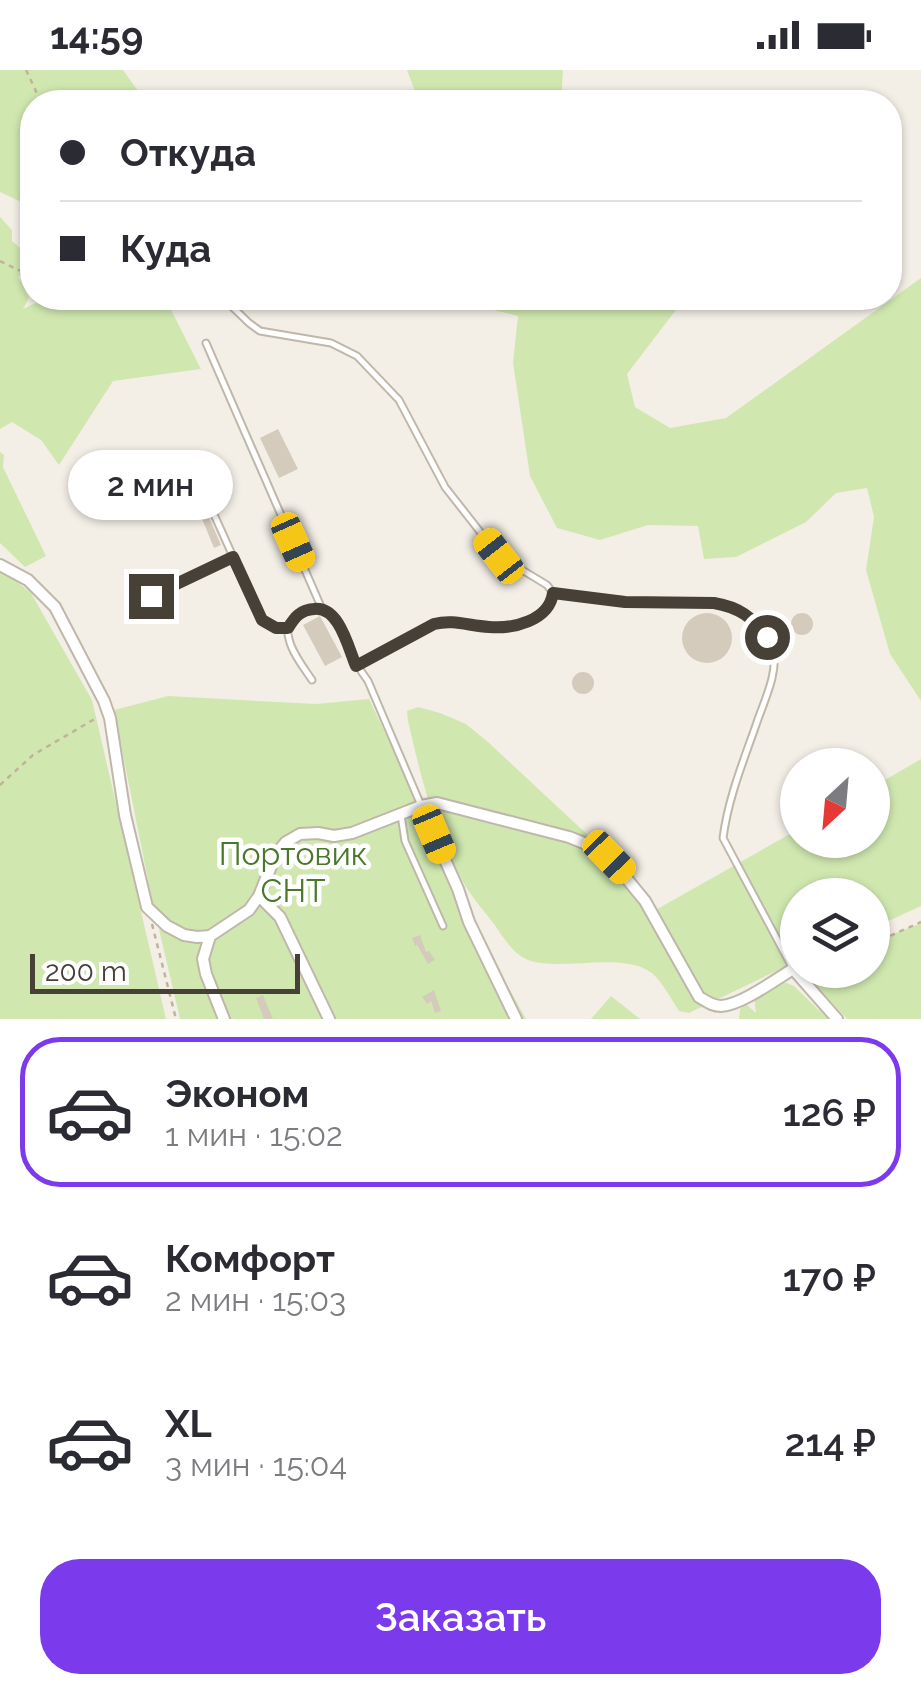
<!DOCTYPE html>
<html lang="ru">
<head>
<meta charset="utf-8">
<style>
  :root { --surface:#fff; --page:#f7f7f7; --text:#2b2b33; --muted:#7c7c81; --line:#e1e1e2; --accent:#7c3aed }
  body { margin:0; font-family:Raleway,sans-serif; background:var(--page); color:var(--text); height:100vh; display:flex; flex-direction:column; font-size:38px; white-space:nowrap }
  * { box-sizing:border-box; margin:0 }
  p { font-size:32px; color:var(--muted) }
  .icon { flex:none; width:55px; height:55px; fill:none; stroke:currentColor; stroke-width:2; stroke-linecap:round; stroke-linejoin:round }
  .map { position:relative; height:949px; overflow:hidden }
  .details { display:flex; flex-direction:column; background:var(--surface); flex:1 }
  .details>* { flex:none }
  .top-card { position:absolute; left:20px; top:20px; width:882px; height:220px; border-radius:40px; box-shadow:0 2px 8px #0004; display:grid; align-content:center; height:220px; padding:0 40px; background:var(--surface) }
  .needle { width:65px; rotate:206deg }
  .tools { position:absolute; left:780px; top:678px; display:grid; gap:20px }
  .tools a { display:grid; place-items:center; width:110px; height:110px; border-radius:50%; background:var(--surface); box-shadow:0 2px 8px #0004; font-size:50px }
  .scale { position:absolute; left:30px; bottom:25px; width:270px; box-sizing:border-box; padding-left:10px; border:5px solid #464036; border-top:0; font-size:28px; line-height:35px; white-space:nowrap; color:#464036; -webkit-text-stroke:8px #fff; paint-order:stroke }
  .end { position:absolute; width:45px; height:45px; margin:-22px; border:12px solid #464036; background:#fff; box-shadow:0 0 0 5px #fff }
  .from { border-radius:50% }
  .bubble { position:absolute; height:70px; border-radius:35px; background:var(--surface); box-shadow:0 2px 8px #0004; font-size:32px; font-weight:600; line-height:70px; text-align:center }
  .car { position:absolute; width:30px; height:60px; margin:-30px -15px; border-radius:12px; box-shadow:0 0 8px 2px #0007; background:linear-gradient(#f5c518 24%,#345 0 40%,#f5c518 0 76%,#345 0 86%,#f5c518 0) }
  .top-card b { display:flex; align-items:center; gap:35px; height:95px; font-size:38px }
  .top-card b+b { border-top:2px solid var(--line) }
  .top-card i { width:25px; height:25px; background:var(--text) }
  ul { padding:18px 0 0; list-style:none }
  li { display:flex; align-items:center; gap:30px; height:150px; margin:0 20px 15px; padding:0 20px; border:5px solid transparent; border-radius:40px }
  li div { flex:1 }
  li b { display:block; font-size:38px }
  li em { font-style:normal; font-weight:600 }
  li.on { border-color:var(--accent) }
  li>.icon { width:90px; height:90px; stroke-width:1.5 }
  .action { display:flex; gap:20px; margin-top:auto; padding:20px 40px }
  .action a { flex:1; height:115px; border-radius:40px; background:var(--accent); color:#fff; font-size:40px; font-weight:600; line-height:115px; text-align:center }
  .status { display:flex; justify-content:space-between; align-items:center; height:70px; padding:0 50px; background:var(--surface); direction:ltr }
  .status svg { height:28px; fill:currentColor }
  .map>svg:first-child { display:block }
</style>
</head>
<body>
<div class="status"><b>14:59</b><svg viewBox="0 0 49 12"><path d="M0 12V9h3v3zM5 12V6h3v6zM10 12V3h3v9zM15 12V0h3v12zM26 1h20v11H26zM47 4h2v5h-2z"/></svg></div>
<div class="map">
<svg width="921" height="949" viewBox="0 0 921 949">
  <rect width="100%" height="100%" fill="#f3efe7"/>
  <path fill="#d0e8b0" d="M0 0H123L146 32H32V137L0 122Z
    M407 0H563L561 32H419Z
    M0 147 12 160V171L32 188V205L18 206 29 228 23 239 46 228H165L201 299 113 311 59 395 41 370 12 352 0 359Z
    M921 208V631L890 584 866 500 874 447 867 418 836 423 806 452 736 487 704 489 698 456 648 455 600 470 557 458 530 406 513 293 518 246 482 237 474 228H685L627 304 635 337 670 358 726 348Z
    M0 382 4 385 3 397 46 486 25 497 0 473Z
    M0 498 31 523 92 630 166 949H0Z
    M168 626 316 634 369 629 506 913 526 949H180L151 825 114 640Z
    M418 637 440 643 466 654 488 672 591 768 652 842 797 760 798 770H872L873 717 921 689V836L873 858 872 825H798L797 891 689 943 679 941C671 929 663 913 652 903 623 881 565 901 531 891 513 885 504 868 494 854 485 842 474 830 466 817 435 766 421 708 408 651L407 641Z
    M921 853V949H847L812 911 824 905 825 900H872L873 872Z
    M782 911 794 916 828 949H739L740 939 746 934 756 943 754 927Z
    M611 926 640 949H591Z"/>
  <path fill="#d5cbbc" d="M278 359 298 399 279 408 260 368Z
    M204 436 221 475 214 478 198 439Z
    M791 554a11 11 0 1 1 22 0a11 11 0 1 1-22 0Z
    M682 568a25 25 0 1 1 50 0a25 25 0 1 1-50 0Z
    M320 546 342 587 325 596 303 555Z
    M572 613a11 11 0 1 1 22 0a11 11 0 1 1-22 0Z
    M420 865 426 882 429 881 435 890 428 894 417 875 415 876 412 868Z
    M434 920 441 941 435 943 431 931 427 934 422 927Z
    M263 925 273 949H264L256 928Z"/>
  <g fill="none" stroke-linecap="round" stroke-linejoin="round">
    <g stroke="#bfb7aa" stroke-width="9">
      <path id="lane" d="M223 228 249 253 260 261 331 273 357 286 399 330 445 417 499 486 547 515 553 523C550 551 513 559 489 557 469 556 454 549 433 555L356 596
        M206 273 322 539
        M212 440 262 551 276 558H288
        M553 523 625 532 714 533C740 538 766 552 773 579 779 603 763 633 756 655 743 692 728 729 723 768L793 899
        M151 526 233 487
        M312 610C304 598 292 583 289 569 281 543 320 528 335 549 340 555 342 564 345 570 352 586 358 598 368 611L420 733
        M401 745 405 771 443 856"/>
    </g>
    <g stroke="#bfb7aa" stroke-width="14">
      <path id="street" d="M0 495 28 510 55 537 104 631 110 648 125 745 147 837 167 856 184 865 197 867 210 866 249 840 259 826 276 784 286 772 300 764 318 763 334 766 352 763 421 736 437 733 569 767 594 777 609 787 645 831 699 927C706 931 712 936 721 936 741 935 775 910 793 899L837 949
        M421 736 458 819 469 852 516 949
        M259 826 280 847 329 949
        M210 866 203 889 206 904 224 949"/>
    </g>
    <path stroke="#c1b29b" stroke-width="2.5" stroke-dasharray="5 5" stroke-linecap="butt" d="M26 0 41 32
      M0 191 18 200 32 201
      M0 715 33 685 98 647
      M152 854 176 949
      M872 874 921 852"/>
    <use href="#lane" stroke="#fff" stroke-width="5"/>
    <use href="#street" stroke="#fff" stroke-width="10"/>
  </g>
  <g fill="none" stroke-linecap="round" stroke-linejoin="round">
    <path stroke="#464036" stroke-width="12" d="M151 526 233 487 262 550 276 558H288C295 547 300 540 314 539 339 536 348 577 356 596L434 554C454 549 469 556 489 557 513 559 549 551 553 523L625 532 714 533C738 537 753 547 767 567"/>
  </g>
  <g text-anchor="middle" stroke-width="9" stroke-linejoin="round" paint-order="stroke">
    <g font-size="32" fill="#497829" stroke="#fff">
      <text x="293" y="795">Портовик<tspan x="293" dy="37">СНТ</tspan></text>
    </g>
  </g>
</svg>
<div class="tools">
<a><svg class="needle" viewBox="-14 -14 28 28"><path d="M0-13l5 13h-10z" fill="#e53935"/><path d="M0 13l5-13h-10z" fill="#7c7c81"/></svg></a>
<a><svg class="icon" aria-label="layers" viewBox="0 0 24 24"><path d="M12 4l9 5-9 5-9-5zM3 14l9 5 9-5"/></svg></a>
</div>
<div class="scale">200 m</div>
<i class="end from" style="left:767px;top:567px"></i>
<i class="end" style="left:151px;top:526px"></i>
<div class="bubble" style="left:68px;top:380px;width:165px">2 мин</div>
<i class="car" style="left:293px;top:472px;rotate:156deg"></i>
<i class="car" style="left:499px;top:486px;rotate:322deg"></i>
<i class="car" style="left:434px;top:764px;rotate:157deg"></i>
<i class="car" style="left:609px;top:787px;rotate:136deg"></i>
<div class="top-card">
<b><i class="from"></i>Откуда</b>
<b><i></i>Куда</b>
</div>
</div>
<section class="details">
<ul>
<li class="on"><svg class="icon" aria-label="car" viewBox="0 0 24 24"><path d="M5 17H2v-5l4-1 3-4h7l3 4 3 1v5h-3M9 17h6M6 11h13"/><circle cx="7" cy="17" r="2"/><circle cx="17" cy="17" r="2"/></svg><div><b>Эконом</b><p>1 мин · 15:02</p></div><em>126 ₽</em></li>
<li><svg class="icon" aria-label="car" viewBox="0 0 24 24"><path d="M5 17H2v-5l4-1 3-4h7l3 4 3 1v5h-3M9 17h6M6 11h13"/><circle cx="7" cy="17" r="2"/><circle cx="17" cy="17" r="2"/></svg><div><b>Комфорт</b><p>2 мин · 15:03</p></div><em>170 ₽</em></li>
<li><svg class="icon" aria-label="car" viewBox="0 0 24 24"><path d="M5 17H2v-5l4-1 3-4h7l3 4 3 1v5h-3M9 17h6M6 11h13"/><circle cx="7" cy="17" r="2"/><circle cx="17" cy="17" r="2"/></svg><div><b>XL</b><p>3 мин · 15:04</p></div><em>214 ₽</em></li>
</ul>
<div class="action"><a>Заказать</a></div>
</section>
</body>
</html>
